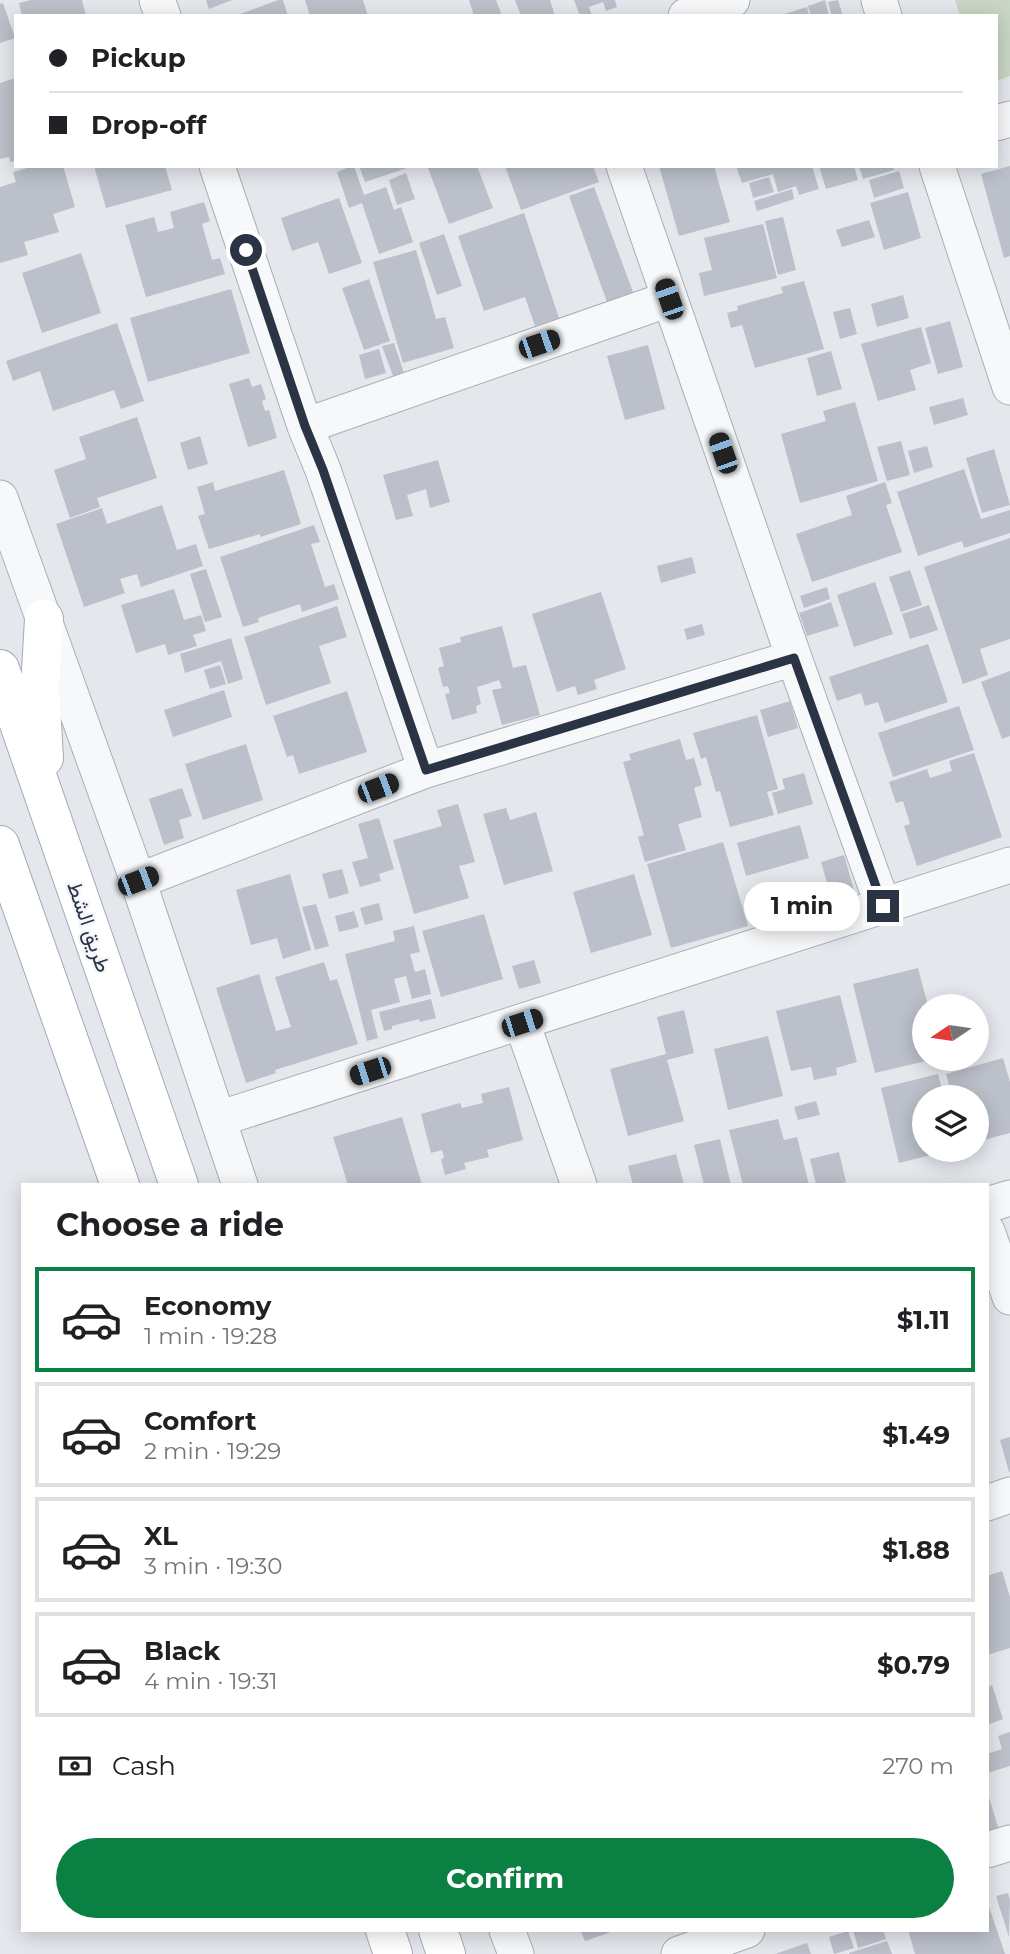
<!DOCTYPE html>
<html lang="en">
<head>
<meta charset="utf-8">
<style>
  :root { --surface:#fff; --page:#f6f6f6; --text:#202124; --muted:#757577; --line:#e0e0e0; --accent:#0b8043 }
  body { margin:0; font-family:Montserrat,Vazirmatn,sans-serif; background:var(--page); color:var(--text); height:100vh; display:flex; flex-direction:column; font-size:26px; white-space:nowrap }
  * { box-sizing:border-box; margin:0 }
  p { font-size:23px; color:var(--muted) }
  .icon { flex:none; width:38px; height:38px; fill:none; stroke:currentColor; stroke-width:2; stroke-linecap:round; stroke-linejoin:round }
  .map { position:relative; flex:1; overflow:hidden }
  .sheet { position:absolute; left:21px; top:1183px; width:968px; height:749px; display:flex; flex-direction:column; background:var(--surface); border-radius:0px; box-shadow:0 4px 18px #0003 }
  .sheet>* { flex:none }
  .top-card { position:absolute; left:14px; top:14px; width:984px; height:154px; border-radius:0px; box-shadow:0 4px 18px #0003; display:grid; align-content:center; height:154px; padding:0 35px; background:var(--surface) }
  .needle { width:46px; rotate:257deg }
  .buttons { position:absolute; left:912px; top:994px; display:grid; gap:14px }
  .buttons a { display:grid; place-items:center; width:77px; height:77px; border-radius:50%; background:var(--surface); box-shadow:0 4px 18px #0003; font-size:35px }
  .end { position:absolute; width:32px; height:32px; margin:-16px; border:9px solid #2b3445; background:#fff; box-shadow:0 0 0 4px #fff }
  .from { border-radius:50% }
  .bubble { position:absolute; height:49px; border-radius:24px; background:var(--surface); box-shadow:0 4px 18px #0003; font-size:23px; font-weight:700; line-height:49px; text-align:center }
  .car { position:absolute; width:21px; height:42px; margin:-21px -10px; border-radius:9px; box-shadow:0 0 5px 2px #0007; background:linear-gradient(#222 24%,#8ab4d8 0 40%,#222 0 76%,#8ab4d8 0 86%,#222 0) }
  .top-card b { display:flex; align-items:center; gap:24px; height:66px; font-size:26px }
  .top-card b+b { border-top:2px solid var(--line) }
  .top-card i { width:18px; height:18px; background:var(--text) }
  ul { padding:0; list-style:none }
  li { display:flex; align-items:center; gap:21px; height:105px; margin:0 14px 10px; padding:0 21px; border:4px solid var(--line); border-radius:0px }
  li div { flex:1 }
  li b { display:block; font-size:26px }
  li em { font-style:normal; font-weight:700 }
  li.active { border-color:var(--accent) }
  li>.icon { width:63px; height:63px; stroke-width:1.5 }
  h2 { padding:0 35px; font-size:32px; line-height:84px }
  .pay { display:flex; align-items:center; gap:18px; height:77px; padding:0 35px; font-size:26px }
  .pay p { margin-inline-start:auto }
  .action { display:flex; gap:14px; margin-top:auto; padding:14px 35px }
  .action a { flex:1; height:80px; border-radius:42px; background:var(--accent); color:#fff; font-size:28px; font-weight:700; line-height:80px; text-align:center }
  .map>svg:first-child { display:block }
</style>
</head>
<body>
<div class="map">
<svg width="1010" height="1954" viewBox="0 0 1010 1954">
  <rect width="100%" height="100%" fill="#e4e7ec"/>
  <path fill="#c9d6c5" d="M955 0H1010V76L996 81V16H960Z"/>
  <path fill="#bbc0ca" d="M31 0H82L86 16H22L19 3Z
    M206 0H232L209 9Z
    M278 0H283L288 16H235Z
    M305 0H363L368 16H310Z
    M469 0H496L502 16H474Z
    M515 0H550L555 16H521Z
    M574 0H615L617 7 606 11 603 2 589 7 592 16H580Z
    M825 0 829 16H811L808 6Z
    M838 0 843 16H832L828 2Z
    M3 3 15 38 0 43V4Z
    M807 7 809 16H781V15Z
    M16 78V161L10 162 9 157 0 159V83Z
    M35 166H63L75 207 53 214 59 232 24 242 28 255 0 263V187L16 182 13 172Z
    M94 166H165L172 190 106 208Z
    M352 166H354L364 195 386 187 394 210 401 207 413 242 379 254 362 203 349 208 337 172Z
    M359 166H410V167L365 182Z
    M434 166H477L493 208 449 224 428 168Z
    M505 166H593L599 182 521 210Z
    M659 166H714L730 222 679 236Z
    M736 166H812L819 189 799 195 796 186 778 192 773 174 742 183Z
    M819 166H854L858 180 826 189Z
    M859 166H893L894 170 863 179Z
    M1010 166V256L1004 258 981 174Z
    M899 171 904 188 874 198 869 180Z
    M406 173 415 199 397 205 389 180Z
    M769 177 774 192 753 198 749 183Z
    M594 187 633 292 607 302 569 196Z
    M792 189 794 199 757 211 754 201Z
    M908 192 921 238 884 250 870 203Z
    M339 198 362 263 329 274 318 242 292 251 281 218Z
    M204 202 210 221 202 224 212 260 220 258 225 274 146 297 125 225 154 217 158 232 174 228 170 212Z
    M524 213 559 318 535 326 525 297 484 311 458 236Z
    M783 217 796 270 778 275 765 221Z
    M869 220 875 237 842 247 836 230Z
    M763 224 777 278 704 296 699 273 712 270 704 238Z
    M444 234 462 286 437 295 419 243Z
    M416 250 436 319 445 317 454 348 403 363 373 262Z
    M81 253 101 313 42 333 22 273Z
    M369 279 390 341 364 350 342 288Z
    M804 281 824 349 755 368 742 325 731 328 727 313 738 310 737 306 783 293 781 287Z
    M231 289 250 353 148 382 130 318Z
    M903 295 909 318 877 327 871 304Z
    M850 308 857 334 840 339 833 312Z
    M950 321 963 367 938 374 925 328Z
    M117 323 144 401 121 409 114 390 53 411 40 371 13 381 6 361Z
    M921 327 931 363 910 370 916 390 878 401 861 344Z
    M394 343 404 373 393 376 382 346Z
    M648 345 665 409 625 420 607 356Z
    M379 349 386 373 365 379 359 355Z
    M831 351 842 389 817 396 807 358Z
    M249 378 252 387 261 384 266 399 262 401 265 411 269 410 277 438 248 447 229 384Z
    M963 398 968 415 934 425 929 407Z
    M855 402 878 481 800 503 781 434 826 421 823 411Z
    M137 417 157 478 97 498 100 507 70 518 54 470 86 459 79 437Z
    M200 436 208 464 188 470 180 443Z
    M901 441 910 475 887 481 877 447Z
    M927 446 933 467 914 473 908 451Z
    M994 449 1010 505 982 513 966 458Z
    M438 460 450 502 430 508 426 489 407 495 413 516 396 520 383 475Z
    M964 469 981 519 1010 510V533L964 548 962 541 918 556 897 492Z
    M284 470 301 524 260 537V534L209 549 198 516 205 514 197 487 213 482 215 491Z
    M885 482 892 503 886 505 902 552 812 582 796 534 852 515 846 496Z
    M162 505 177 550 196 544 203 566 141 587 137 574 120 579 125 593 84 607 56 524 102 508 107 524Z
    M314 525 320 542 311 544 325 587 334 584 339 599 302 612 300 604 258 618 259 622 243 627 220 557Z
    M1010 538V639L980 649 988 675 963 684 924 567Z
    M692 557 696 573 661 583 657 566Z
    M206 569 222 617 205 622 190 574Z
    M910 570 922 605 901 612 889 577Z
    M875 582 893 634 854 647 837 595Z
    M827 587 830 599 804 608 800 596Z
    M174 589 184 620 201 615 206 631 193 635 197 646 168 655 165 644 136 653 121 605Z
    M601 592 626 669 594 680 597 689 578 695 575 686 557 692 532 614Z
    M831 602 839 626 807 636 799 613Z
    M929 605 938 630 910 639 902 614Z
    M337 606 347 637 319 646 331 683 266 705 244 637Z
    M702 624 705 635 687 640 684 629Z
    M502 626 513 668 526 665 540 715 502 725 492 690 502 688 499 680 477 687 481 704 476 706 477 713 452 720 445 694 450 693 448 686 443 687 438 668 444 666 439 648 461 642 460 637Z
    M231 638 243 679 228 684 221 661 185 673 180 654Z
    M928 644 948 702 885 723 878 702 865 706 861 693 837 701 829 677Z
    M220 665 226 684 210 689 204 670Z
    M1010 671V736L1002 739 981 682Z
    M224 690 232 717 173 737 164 710Z
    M347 691 367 752 299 774 293 755 287 757 273 716Z
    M790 701 798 728 768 737 760 710Z
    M959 706 974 750 893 777 878 733Z
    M757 715 778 789 767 792 774 815 730 827 720 791 716 792 706 757 701 759 693 733Z
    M680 739 686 760 694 758 702 785 694 788 702 817 678 824 686 850 645 862 638 837 644 835 623 762 631 760 629 754Z
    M246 744 263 800 203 820 185 764Z
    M974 753 1002 837 917 866 904 826 910 824 903 801 896 803 889 782 927 769 930 778 952 771 949 761Z
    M804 773 813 804 778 814 772 793 785 789 782 779Z
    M182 788 192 816 179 820 184 838 164 845 149 799Z
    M458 804 475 862 459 866 469 898 414 914 393 840 442 826 437 810Z
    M506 808 510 820 536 812 553 871 504 885 483 814Z
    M379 818 394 869 379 874 381 881 360 887 352 862 368 858 358 824Z
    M800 825 809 858 746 876 737 843Z
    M723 842 748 926 671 948 647 864Z
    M844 855 854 890 831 896 821 862Z
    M342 869 349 893 329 899 322 874Z
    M290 874 311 950 283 959 277 938 251 945 236 890Z
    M634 874 652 935 591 953 573 892Z
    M379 903 383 920 365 925 360 908Z
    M316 904 329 946 315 950 302 907Z
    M354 911 359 927 339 932 335 916Z
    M484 914 503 979 441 997 422 931Z
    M414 926 420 952 410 954 415 972 425 969 431 994 412 999 406 976 394 979 400 1002 371 1010 378 1038 367 1041 345 954 395 941 393 931Z
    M534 960 541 983 519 989 512 966Z
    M324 962 330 981 337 979 358 1044 275 1070 276 1073 246 1083 216 988 259 974 276 1031 291 1027 275 977Z
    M918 968 928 1006H924V1059L930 1060 875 1073 853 984Z
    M840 995 857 1062 836 1068 837 1075 814 1080 811 1067 791 1071 776 1011Z
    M431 999 436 1018 420 1022 419 1019 392 1026V1029L384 1031 379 1012Z
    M684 1010 694 1053 667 1060 684 1121 628 1136 610 1069 666 1054 657 1017Z
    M768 1036 783 1096 728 1110 714 1049Z
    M1003 1058 1010 1082V1133L976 1142V1097H952L946 1074Z
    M938 1074 944 1097H924V1150L948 1151 899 1163 881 1088Z
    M509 1087 523 1140 487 1150 489 1157 464 1163 466 1169 445 1175 441 1159 444 1158 442 1150 431 1153 421 1114 460 1103 462 1108 483 1103 481 1094Z
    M816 1101 820 1115 798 1120 794 1107Z
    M402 1117 422 1185H348L333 1137Z
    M778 1119 784 1140 797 1137 809 1185H743L729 1130Z
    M720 1139 731 1185H704L694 1145Z
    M839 1152 846 1182 835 1185H816L810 1159Z
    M676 1154 684 1185H633L628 1166Z
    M1010 1437V1472H1009L1000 1440Z
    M1002 1571 1010 1597V1648L987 1655V1576Z
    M992 1685 1003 1719 987 1725V1687Z
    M1010 1732V1766L987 1773V1754L1002 1749 998 1736Z
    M988 1794 1000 1834 987 1839V1795Z
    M1008 1893 1010 1900 1009 1937 996 1896Z
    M987 1901 1005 1954H915L908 1930H987Z
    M580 1930H614V1931L585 1941Z
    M853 1930H883L886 1939 858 1948Z
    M848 1931 854 1948 834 1954 829 1937Z
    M887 1941 892 1954H849V1953Z
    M807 1943 811 1954H775Z"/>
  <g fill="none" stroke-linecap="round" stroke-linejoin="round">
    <g stroke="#a9aeb7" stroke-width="37">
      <path id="minor" d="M157 0 163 16
        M879 0 884 16
        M686 16 732 0
        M996 123 1010 119
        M217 166 305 426 323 470 426 770
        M624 166 794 658 883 906
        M937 166 1010 387
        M305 426 669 299
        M0 498 138 881 240 1185
        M138 881 426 770 794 658
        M522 1023 579 1185
        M218 1119 1010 865
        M987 1205 1010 1198
        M987 1231 1010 1297
        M987 1503 1010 1495
        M987 1850 1010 1843
        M507 1930 516 1954
        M679 1954 747 1930"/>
    </g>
    <g stroke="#a3abb8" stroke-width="40">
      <path id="major" d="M44 619 40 688 44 758
        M0 669 179 1185
        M0 845 120 1185
        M385 1930 393 1954
        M438 1930 446 1954"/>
    </g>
    <use href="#minor" stroke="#f7f8fa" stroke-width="35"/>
    <use href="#major" stroke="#fff" stroke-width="38"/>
  </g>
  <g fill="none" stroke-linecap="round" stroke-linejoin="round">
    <path stroke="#2b3445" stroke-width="9" d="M246 250 305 426 323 470 426 770 794 658 883 906"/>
  </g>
  <g text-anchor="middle" stroke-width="5" stroke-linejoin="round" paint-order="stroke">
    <g font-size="21" fill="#2b3445" stroke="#f4f6f9">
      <text transform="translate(89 927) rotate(71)" y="7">طريق الشط</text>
    </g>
  </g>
</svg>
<div class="buttons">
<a><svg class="needle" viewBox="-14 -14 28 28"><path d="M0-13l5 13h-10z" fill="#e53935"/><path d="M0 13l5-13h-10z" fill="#757577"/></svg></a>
<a><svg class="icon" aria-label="layers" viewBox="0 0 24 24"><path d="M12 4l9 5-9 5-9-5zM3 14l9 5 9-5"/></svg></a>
</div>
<i class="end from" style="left:246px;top:250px"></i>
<i class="end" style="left:883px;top:906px"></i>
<div class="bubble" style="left:744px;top:882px;width:116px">1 min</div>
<i class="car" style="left:669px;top:299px;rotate:341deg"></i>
<i class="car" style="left:539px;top:344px;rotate:71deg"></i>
<i class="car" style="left:723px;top:453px;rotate:341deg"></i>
<i class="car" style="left:378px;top:788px;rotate:69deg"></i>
<i class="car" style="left:138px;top:881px;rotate:69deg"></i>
<i class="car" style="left:522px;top:1023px;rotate:72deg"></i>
<i class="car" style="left:370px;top:1071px;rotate:252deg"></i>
<div class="top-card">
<b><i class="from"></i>Pickup</b>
<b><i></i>Drop-off</b>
</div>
<section class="sheet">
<h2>Choose a ride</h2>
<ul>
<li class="active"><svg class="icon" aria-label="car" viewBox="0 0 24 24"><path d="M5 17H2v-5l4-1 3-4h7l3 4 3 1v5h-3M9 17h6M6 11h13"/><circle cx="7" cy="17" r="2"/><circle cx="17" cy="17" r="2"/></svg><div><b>Economy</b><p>1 min · 19:28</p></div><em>$1.11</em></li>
<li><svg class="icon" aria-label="car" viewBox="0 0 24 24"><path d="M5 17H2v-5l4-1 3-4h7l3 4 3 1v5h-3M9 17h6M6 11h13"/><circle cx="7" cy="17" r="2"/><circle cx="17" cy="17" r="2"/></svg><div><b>Comfort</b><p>2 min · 19:29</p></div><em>$1.49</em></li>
<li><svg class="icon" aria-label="car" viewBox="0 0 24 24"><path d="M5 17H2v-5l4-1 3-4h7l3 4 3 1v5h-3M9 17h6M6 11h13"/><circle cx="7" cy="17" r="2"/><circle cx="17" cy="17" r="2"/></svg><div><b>XL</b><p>3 min · 19:30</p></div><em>$1.88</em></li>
<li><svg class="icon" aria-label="car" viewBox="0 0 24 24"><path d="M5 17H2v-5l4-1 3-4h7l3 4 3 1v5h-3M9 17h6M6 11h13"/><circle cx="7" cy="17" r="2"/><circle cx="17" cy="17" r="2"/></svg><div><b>Black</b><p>4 min · 19:31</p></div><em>$0.79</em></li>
</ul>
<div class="pay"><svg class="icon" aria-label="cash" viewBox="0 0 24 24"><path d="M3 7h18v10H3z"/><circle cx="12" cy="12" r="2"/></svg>Cash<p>270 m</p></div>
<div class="action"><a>Confirm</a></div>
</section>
</div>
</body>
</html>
